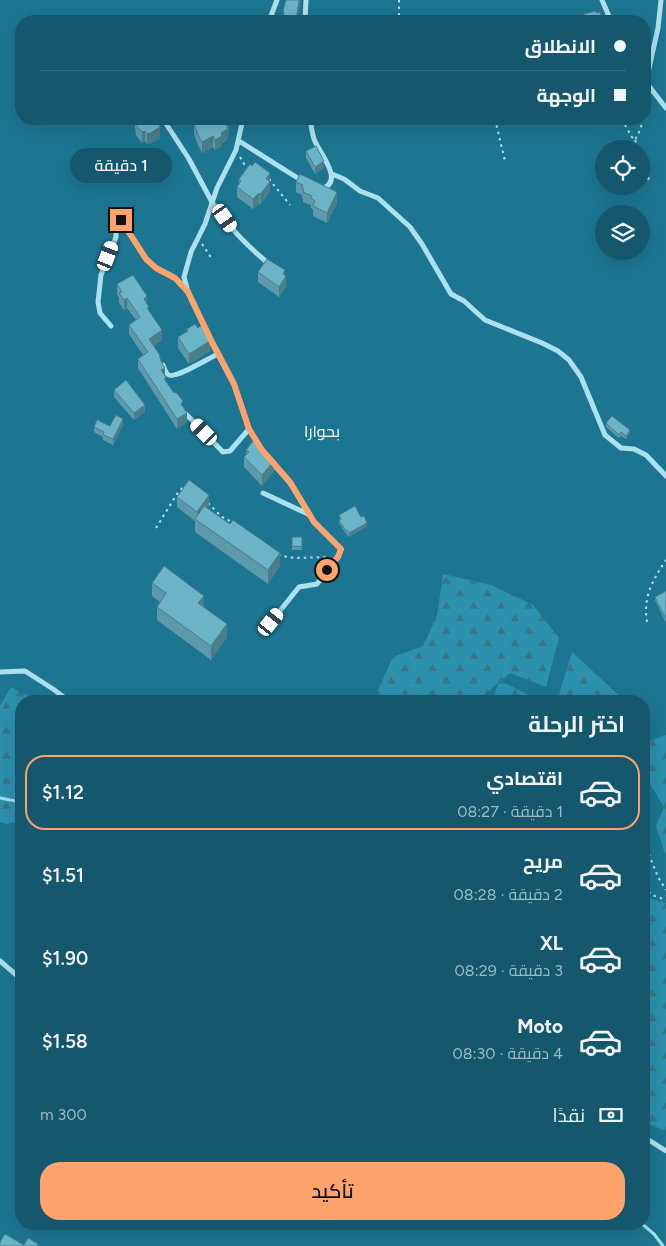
<!DOCTYPE html>
<html lang="ar">
<head>
<meta charset="utf-8">
<style>
  :root { --surface:#15586d; --page:#226175; --text:#f1f3f6; --muted:#9db8c2; --line:#346e80; --accent:#fea36b }
  body { margin:0; font-family:Figtree,Cairo,sans-serif; background:var(--page); color:var(--text); direction:rtl; height:100vh; display:flex; flex-direction:column; font-size:19px; white-space:nowrap }
  * { box-sizing:border-box; margin:0 }
  p { font-size:16px; color:var(--muted) }
  .icon { flex:none; width:28px; height:28px; fill:none; stroke:currentColor; stroke-width:2; stroke-linecap:round; stroke-linejoin:round }
  .map { position:relative; flex:1; overflow:hidden; direction:ltr }
  .panel { position:absolute; left:15px; top:695px; width:635px; height:535px; display:flex; flex-direction:column; background:var(--surface); border-radius:20px; box-shadow:0 5px 20px #0002; direction:rtl }
  .panel>* { flex:none }
  .banner { position:absolute; left:15px; top:15px; width:636px; height:110px; border-radius:20px; box-shadow:0 5px 20px #0002; direction:rtl; display:grid; align-content:center; height:110px; padding:0 25px; background:var(--surface) }
  .controls { position:absolute; left:595px; top:140px; display:grid; gap:10px }
  .controls a { display:grid; place-items:center; width:55px; height:55px; border-radius:50%; background:var(--surface); box-shadow:0 5px 20px #0002; font-size:25px }
  .end { position:absolute; width:22px; height:22px; margin:-11px; border:6px solid #fea36b; background:#111; box-shadow:0 0 0 2px #111 }
  .from { border-radius:50% }
  .bubble { position:absolute; height:35px; border-radius:18px; background:var(--surface); box-shadow:0 5px 20px #0002; font-size:16px; font-weight:600; line-height:35px; text-align:center; direction:rtl }
  .car { position:absolute; width:15px; height:30px; margin:-15px -8px; border-radius:6px; box-shadow:0 0 4px 1px #0007; background:linear-gradient(#fff 24%,#345 0 40%,#fff 0 76%,#345 0 86%,#fff 0) }
  .banner b { display:flex; align-items:center; gap:18px; height:48px; font-size:19px }
  .banner b+b { border-top:1px solid var(--line) }
  .banner i { width:12px; height:12px; background:var(--text) }
  ul { padding:0; list-style:none }
  li { display:flex; align-items:center; gap:15px; height:75px; margin:0 10px 8px; padding:0 15px; border:2px solid transparent; border-radius:20px }
  li div { flex:1 }
  li b { display:block; font-size:19px }
  li em { font-style:normal; font-weight:600 }
  li.selected { border-color:var(--accent) }
  li>.icon { width:45px; height:45px; stroke-width:1.5 }
  h2 { padding:0 25px; font-size:22px; line-height:60px }
  .pay { display:flex; align-items:center; gap:12px; height:55px; padding:0 25px; font-size:19px }
  .pay p { margin-inline-start:auto }
  .action { display:flex; gap:10px; margin-top:auto; padding:10px 25px }
  .action a { flex:1; height:58px; border-radius:20px; background:var(--accent); color:#111; font-size:20px; font-weight:600; line-height:58px; text-align:center }
  .map>svg:first-child { display:block }
</style>
</head>
<body>
<div class="map">
<svg width="666" height="1246" viewBox="0 0 666 1246">
  <defs>
    <pattern id="forest-firs" width="22" height="20" patternUnits="userSpaceOnUse" patternTransform="scale(1.25)"><rect width="22" height="20" fill="#2d91ad"/><path d="M5 1l3.5 6h-7zM16 11l3.5 6h-7z" fill="#397586"/></pattern>
  </defs>
  <rect width="100%" height="100%" fill="#1c7691"/>
  <path fill="url(#forest-firs)" d="M443 574 491 585 533 605 559 638 546 687 510 673 501 681 540 701H492L499 682 477 701H373L393 657 423 646 437 616Z
    M572 652 625 701H557Z
    M11 687 37 701H21V820L7 824 0 822V706Z
    M666 735V857L656 826 664 807 644 774V743Z
    M644 897 666 903V1131L644 1122Z"/>
  <g fill="none" stroke-linecap="round" stroke-linejoin="round">
    <path stroke="#a0e0f0" stroke-width="3" d="M0 798 21 802
      M642 1224 654 1234 663 1246"/>
    <path stroke="#ade0ee" stroke-width="2" stroke-dasharray="2.5 4" stroke-linecap="butt" d="M399 0V21
      M495 119 505 161
      M622 119 631 136 635 140 641 128 642 119
      M635 140 639 149
      M641 153 649 178 646 181 641 182
      M240 157 247 169
      M269 179 290 205
      M202 244 212 259
      M208 503 222 517 232 522
      M156 528 177 494 184 486 187 487
      M278 555 294 558 328 557
      M647 622C643 597 652 581 666 560
      M644 842 658 877 666 890
      M644 887 652 895 666 900"/>
    <path stroke="#ade0ee" stroke-width="5" d="M602 0 611 21
      M269 21 277 0
      M305 21 306 0
      M645 81 666 108
      M646 82 658 28 661 0
      M163 119 189 159 213 204C221 210 226 220 232 228 243 242 256 253 269 264
      M243 119 236 150 217 188 205 224 191 252 184 277 188 292 212 343 234 384 249 429 264 453
      M310 119C311 125 312 132 314 139 319 153 346 182 321 189
      M239 141 304 182
      M332 174 344 179 360 191 378 198 410 227 422 244 451 294 464 301 485 320 542 343 558 351 569 360 581 377 605 435 621 448 634 449 646 455 666 476
      M111 326 100 313 98 302 101 275 116 237V223L121 220 146 259 156 268 175 278 188 291
      M163 365C164 368 166 374 169 375 175 379 209 358 218 354
      M186 414 223 452 230 451 249 429
      M270 460 290 483 314 522 341 549 338 557 317 584 299 587 271 622
      M263 493 310 515
      M0 672 25 671 53 689 69 701
      M0 961 21 979
      M644 1137 666 1151"/>
  </g>
  <path fill="#5c9aab" d="M134 119H159L160 138 149 144V143L147 144 145 141 142 143 136 135Z
    M286 119H300V121L287 123Z
    M229 123 228 139 222 143V146L215 150 213 147 202 153 198 145 194 134V124Z
    M306 151 324 168 315 174 306 158Z
    M239 179 270 184V191L260 205 259 204 253 209 237 197V187L239 184Z
    M296 182 337 203 327 223 313 216V210L311 208V205L303 202V199L302 198V195L296 192Z
    M258 272 285 275 286 286 279 297 258 282Z
    M117 284 147 304 149 311 162 340 153 346 165 376 166 381 183 407 187 422 177 429 138 368V359L143 355 129 334V325L136 320 127 308 124 310 119 303V298L117 294Z
    M187 329 206 335 210 351 189 364 178 348V337L187 332Z
    M114 390 145 412 134 420 114 397Z
    M606 423 630 433 626 439 621 436 619 438 606 427Z
    M123 425 113 445 103 440V437L94 432V427L110 426Z
    M246 450 274 471 262 486 244 467V457L246 456Z
    M177 497 209 505 207 508 280 566 268 584 195 532V521L177 507Z
    M339 515 367 526 349 537 347 534H346L339 523 340 520Z
    M292 537H302V550H292Z
    M152 583 204 607 227 637 211 660 157 620V607L160 602 152 596Z
    M666 591V623L655 600V597Z"/>
  <path fill="#4b7d8b" d="M299 0H301L297 21H296Z
    M229 123 228 139 222 143V146L215 150V140L221 133 226 124Z
    M160 127V138L149 144V134Z
    M145 131V141L142 143V132Z
    M149 133V143L147 144V134Z
    M213 136V147L202 153V142Z
    M324 161V168L315 174V167Z
    M270 173V191L260 205V195L266 179Z
    M337 192V203L327 223V213Z
    M259 193V204L253 209V199Z
    M285 270V278L286 276V286L279 297V287L283 274Z
    M147 296V306L144 299Z
    M127 298V308L124 310V300Z
    M162 330V340L149 349V339Z
    M210 341V351L189 364V354Z
    M165 368V377L161 370Z
    M145 405V412L134 420V413Z
    M187 413V422L177 429V419Z
    M123 419V425L113 445V439Z
    M630 430V433L626 439V436Z
    M274 461V471L262 486V475Z
    M209 495V505L198 521 197 520V512Z
    M367 523V526L349 537V533Z
    M280 553V566L268 584V570Z
    M204 596V609L198 603Z
    M227 624V637L211 660V646Z"/>
  <path fill="#6bb3c7" stroke="#4b7d8b" d="M286 0H299L296 21H283L284 12 283 11Z
    M596 11V13L600 12 601 17H605L606 21H586L584 14Z
    M135 119H159L160 127 149 134V133L147 134 145 131 142 132 136 125Z
    M205 119H227L229 123 226 124 228 129 221 133 222 136 215 140 213 136 202 142 198 135 194 124Z
    M316 146 324 161 315 167 306 151Z
    M255 162 270 173 266 179 270 181 260 195 259 193 253 199 237 187 241 181 239 179 250 164 252 166Z
    M300 174 337 192 327 213 313 206 315 201 311 198 312 196 303 192 304 189 302 188 303 185 296 182Z
    M267 259 285 270 283 274 286 276 279 287 258 272Z
    M133 275 147 296 144 299 149 307 147 308 162 330 149 339 159 354 161 361 165 368 161 370 166 377 164 379 174 393 176 392 183 401 181 404 187 413 177 419 138 359 148 352 129 325 140 317 127 298 124 300 119 293 122 292 117 284Z
    M195 324 198 328 203 324 206 331 205 332 210 341 189 354 178 337 188 331 187 329Z
    M126 380 145 405 134 413 114 390Z
    M116 415 123 419 113 439 103 435 104 432 94 427 97 420 110 426Z
    M612 416 630 430 626 436 621 432 619 435 606 423Z
    M253 441 274 461 262 475 244 457 249 452 246 450Z
    M189 480 209 495 197 512 177 497Z
    M204 506 230 524 233 520 280 553 268 570 195 519Z
    M355 506 361 517 364 516 367 523 349 533 347 530 346 531 339 520 341 519 339 515Z
    M292 537H302V547L292 546Z
    M164 566 204 596 198 603 227 624 211 646 157 607 166 593 152 583Z
    M666 591V619L655 597Z
    M5 1234 24 1245 28 1238 38 1244 37 1246H0V1242Z"/>
  <g fill="none" stroke-linecap="round" stroke-linejoin="round">
    <path stroke="#fea36b" stroke-width="6" d="M121 220 146 259 156 268 175 278 188 292 212 342 234 384 249 429 262 450 290 482 314 522 341 549 338 557 327 570"/>
  </g>
  <g text-anchor="middle" stroke-width="5" stroke-linejoin="round" paint-order="stroke">
    <g font-size="16" fill="#fff" stroke="#1c7691">
      <text x="322" y="437">بحوارا</text>
    </g>
  </g>
</svg>
<div class="controls">
<a><svg class="icon" aria-label="locate" viewBox="0 0 24 24"><circle cx="12" cy="12" r="6"/><path d="M12 2v4M12 18v4M2 12h4M18 12h4"/></svg></a>
<a><svg class="icon" aria-label="layers" viewBox="0 0 24 24"><path d="M12 4l9 5-9 5-9-5zM3 14l9 5 9-5"/></svg></a>
</div>
<i class="end from" style="left:327px;top:570px"></i>
<i class="end" style="left:121px;top:220px"></i>
<div class="bubble" style="left:70px;top:148px;width:102px">1 دقيقة</div>
<i class="car" style="left:225px;top:218px;rotate:145deg"></i>
<i class="car" style="left:108px;top:256px;rotate:21deg"></i>
<i class="car" style="left:204px;top:432px;rotate:315deg"></i>
<i class="car" style="left:271px;top:622px;rotate:39deg"></i>
<div class="banner">
<b><i class="from"></i>الانطلاق</b>
<b><i></i>الوجهة</b>
</div>
<section class="panel">
<h2>اختر الرحلة</h2>
<ul>
<li class="selected"><svg class="icon" aria-label="car" viewBox="0 0 24 24"><path d="M5 17H2v-5l4-1 3-4h7l3 4 3 1v5h-3M9 17h6M6 11h13"/><circle cx="7" cy="17" r="2"/><circle cx="17" cy="17" r="2"/></svg><div><b>اقتصادي</b><p>1 دقيقة · 08:27</p></div><em>$1.12</em></li>
<li><svg class="icon" aria-label="car" viewBox="0 0 24 24"><path d="M5 17H2v-5l4-1 3-4h7l3 4 3 1v5h-3M9 17h6M6 11h13"/><circle cx="7" cy="17" r="2"/><circle cx="17" cy="17" r="2"/></svg><div><b>مريح</b><p>2 دقيقة · 08:28</p></div><em>$1.51</em></li>
<li><svg class="icon" aria-label="car" viewBox="0 0 24 24"><path d="M5 17H2v-5l4-1 3-4h7l3 4 3 1v5h-3M9 17h6M6 11h13"/><circle cx="7" cy="17" r="2"/><circle cx="17" cy="17" r="2"/></svg><div><b>XL</b><p>3 دقيقة · 08:29</p></div><em>$1.90</em></li>
<li><svg class="icon" aria-label="car" viewBox="0 0 24 24"><path d="M5 17H2v-5l4-1 3-4h7l3 4 3 1v5h-3M9 17h6M6 11h13"/><circle cx="7" cy="17" r="2"/><circle cx="17" cy="17" r="2"/></svg><div><b>Moto</b><p>4 دقيقة · 08:30</p></div><em>$1.58</em></li>
</ul>
<div class="pay"><svg class="icon" aria-label="cash" viewBox="0 0 24 24"><path d="M3 7h18v10H3z"/><circle cx="12" cy="12" r="2"/></svg>نقدًا<p>300 m</p></div>
<div class="action"><a>تأكيد</a></div>
</section>
</div>
</body>
</html>
